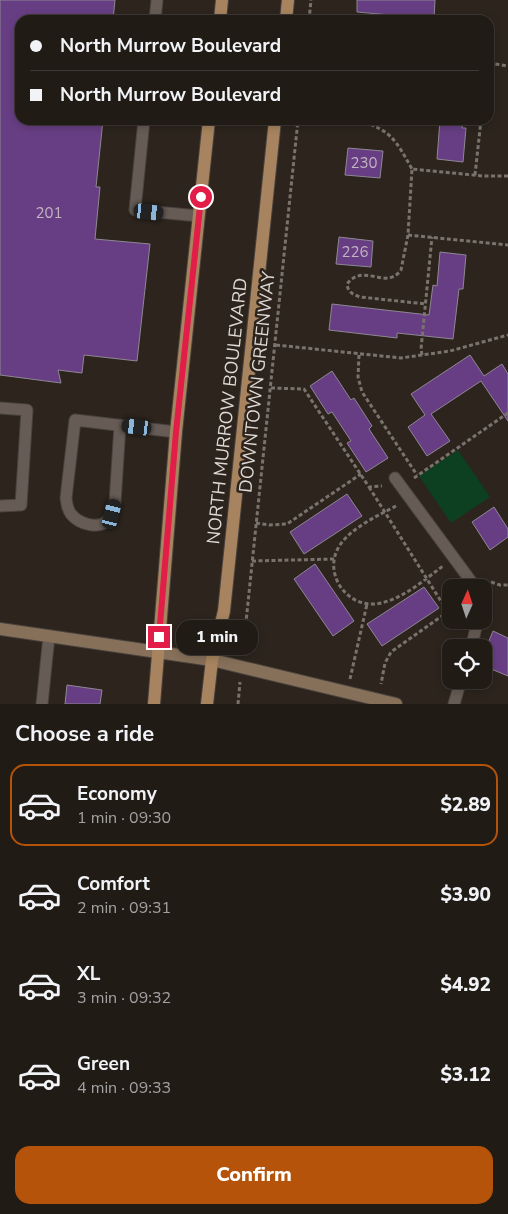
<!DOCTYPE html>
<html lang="en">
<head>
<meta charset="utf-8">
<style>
  :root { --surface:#211b16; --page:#29241f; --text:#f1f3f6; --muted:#a2a1a1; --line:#3e3935; --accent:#b45309 }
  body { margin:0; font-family:"Nunito Sans",sans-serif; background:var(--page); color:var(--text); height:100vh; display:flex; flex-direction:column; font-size:19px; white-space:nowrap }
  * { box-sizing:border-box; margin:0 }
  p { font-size:16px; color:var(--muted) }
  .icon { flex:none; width:28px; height:28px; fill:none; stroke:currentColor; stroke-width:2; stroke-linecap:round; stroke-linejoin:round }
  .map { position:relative; height:704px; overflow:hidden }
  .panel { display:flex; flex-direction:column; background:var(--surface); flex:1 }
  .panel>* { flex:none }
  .hud { position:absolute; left:15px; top:15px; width:479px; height:110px; border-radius:15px; box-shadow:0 2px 8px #0003,0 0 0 1px var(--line); display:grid; align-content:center; height:110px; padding:0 15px; background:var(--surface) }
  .needle { width:32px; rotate:3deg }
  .buttons { position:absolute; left:442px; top:579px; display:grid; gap:10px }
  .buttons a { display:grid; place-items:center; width:50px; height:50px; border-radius:10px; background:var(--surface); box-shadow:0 2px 8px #0003,0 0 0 1px var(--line); font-size:25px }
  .end { position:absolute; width:22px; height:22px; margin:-11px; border:6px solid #e11d48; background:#fff; box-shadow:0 0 0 2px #fff }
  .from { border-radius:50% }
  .bubble { position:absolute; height:35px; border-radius:15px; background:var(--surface); box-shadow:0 2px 8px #0003,0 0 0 1px var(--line); font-size:16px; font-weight:800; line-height:35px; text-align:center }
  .car { position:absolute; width:15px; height:30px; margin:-15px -8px; border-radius:6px; box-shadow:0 0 4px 1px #0007; background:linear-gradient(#222 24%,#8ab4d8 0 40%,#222 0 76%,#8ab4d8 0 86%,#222 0) }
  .hud b { display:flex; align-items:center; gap:18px; height:48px; font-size:19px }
  .hud b+b { border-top:1px solid var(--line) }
  .hud i { width:12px; height:12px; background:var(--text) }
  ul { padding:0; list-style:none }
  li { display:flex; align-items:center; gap:15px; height:82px; margin:0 10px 8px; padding:0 5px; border:2px solid transparent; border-radius:15px }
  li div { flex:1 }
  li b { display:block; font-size:19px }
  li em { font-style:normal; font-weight:800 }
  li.active { border-color:var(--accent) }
  li>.icon { width:45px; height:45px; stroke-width:1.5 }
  h2 { padding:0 15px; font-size:22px; line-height:60px }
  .button { display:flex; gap:10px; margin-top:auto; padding:10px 15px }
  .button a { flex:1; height:58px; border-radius:15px; background:var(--accent); color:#fff; font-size:20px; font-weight:800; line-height:58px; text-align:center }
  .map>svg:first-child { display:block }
</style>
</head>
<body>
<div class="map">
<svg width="508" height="704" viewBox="0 0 508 704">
  <rect width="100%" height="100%" fill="#2c241d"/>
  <path fill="#0d3f21" d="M458 450 490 497 451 523 419 476Z"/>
  <path fill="#673e83" stroke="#8e8893" d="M0 0H115L113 20H20V120H103L96 187H100L95 239 150 244 137 361 84 355 82 373 58 370 61 383 0 375Z
    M357 0H435L434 19 357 12Z
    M440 120H463L462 128H466L463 162 437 159Z
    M348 148 383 151 380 178 345 175Z
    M339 237 373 241 371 267 336 264Z
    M440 252 466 255 463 289H459L453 339 397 333V338L329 330 332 304 429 315 433 285 437 286Z
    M470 355 484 376 502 364 508 374V421L481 381 431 414 450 441 427 456 408 427 425 415 411 394Z
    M332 371 351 400 354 398 372 426 369 429 388 458 366 472 347 443 351 441 332 412 328 414 310 386Z
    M347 494 362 516 304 554 290 532Z
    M494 507 508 529V537L490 550 472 522Z
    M315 564 354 621 333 636 294 579Z
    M424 587 439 608 382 646 367 624Z
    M493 631 508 638V676L484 666V653Z
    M67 685 102 690 100 704H65Z"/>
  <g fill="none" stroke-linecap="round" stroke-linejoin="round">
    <g stroke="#4a423d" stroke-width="13">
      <path id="lane" d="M155 20 157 0
        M144 120 135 210 199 216
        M0 408 27 410 21 505 0 506
        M120 425 115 503C113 509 112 517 107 521 97 530 78 523 71 514 67 509 67 504 66 498L75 420 176 432
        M395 478 476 588
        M471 648 478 620
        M42 704 49 636
        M454 704 461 680"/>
    </g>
    <g stroke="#4a423d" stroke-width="14">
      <path id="secondary" d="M0 629 212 660 396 704"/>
    </g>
    <g stroke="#4a423d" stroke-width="14">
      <path id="primary" d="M220 20 222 0
        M286 20 288 0
        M154 704 176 432 209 120
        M207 704 212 660 224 611 275 120"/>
    </g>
    <path stroke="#7a736d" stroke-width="3" stroke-dasharray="4 2.5" stroke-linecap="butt" d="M309 20 311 0
      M489 63 508 66
      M358 120C392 131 395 139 412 169
      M475 175 481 120
      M508 176H483L412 169 408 235 508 245
      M408 235 401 270C386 291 364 262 347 284 348 292 352 294 360 297L426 304
      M276 345 401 358 450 351 508 335
      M359 355 358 377 362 392 417 475
      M422 355 421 349 432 237
      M271 388 304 389 369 487 382 486
      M414 478 508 413
      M369 487 444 606 445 611 442 616 391 652 385 663 381 684
      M396 506C379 515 351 528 340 545 321 573 348 611 381 603 404 598 424 580 443 566
      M256 523 269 525 287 524 361 474
      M252 561 334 559
      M491 582 500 585H508
      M243 651 298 120
      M350 679 367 604
      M238 704 240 682"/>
    <use href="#lane" stroke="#665c55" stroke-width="11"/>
    <use href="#secondary" stroke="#86705a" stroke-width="12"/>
    <use href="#primary" stroke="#a7845f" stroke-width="12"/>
  </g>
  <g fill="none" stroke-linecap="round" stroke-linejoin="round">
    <path stroke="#e11d48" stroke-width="6" d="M159 637 176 432 201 197"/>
  </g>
  <g text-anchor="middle" stroke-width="5" stroke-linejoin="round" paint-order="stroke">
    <g font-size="15" fill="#c1b3c0">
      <text x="364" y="168">230</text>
      <text x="49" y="218">201</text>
      <text x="355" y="257">226</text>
    </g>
    <g font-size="18" fill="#dfdad5" stroke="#2c241d">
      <text transform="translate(257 382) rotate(-84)" y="6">DOWNTOWN GREENWAY</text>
      <text transform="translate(227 411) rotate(-84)" y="6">NORTH MURROW BOULEVARD</text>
    </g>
  </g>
</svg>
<div class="buttons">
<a><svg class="needle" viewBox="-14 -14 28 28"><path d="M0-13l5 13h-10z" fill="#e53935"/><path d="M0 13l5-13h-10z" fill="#a2a1a1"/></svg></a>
<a><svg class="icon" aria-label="locate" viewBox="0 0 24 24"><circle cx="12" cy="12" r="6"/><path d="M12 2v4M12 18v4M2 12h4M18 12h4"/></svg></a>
</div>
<i class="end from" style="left:201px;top:197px"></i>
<i class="end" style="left:159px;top:637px"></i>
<div class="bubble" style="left:176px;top:620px;width:82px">1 min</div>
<i class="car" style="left:149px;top:212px;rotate:96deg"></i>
<i class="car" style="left:137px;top:427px;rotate:277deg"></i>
<i class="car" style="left:112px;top:514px;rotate:14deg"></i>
<div class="hud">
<b><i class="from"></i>North Murrow Boulevard</b>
<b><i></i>North Murrow Boulevard</b>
</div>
</div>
<section class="panel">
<h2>Choose a ride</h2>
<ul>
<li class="active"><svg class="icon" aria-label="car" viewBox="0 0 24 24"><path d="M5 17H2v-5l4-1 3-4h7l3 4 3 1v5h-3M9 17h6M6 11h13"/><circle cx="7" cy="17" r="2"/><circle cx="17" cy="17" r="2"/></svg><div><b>Economy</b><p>1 min · 09:30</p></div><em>$2.89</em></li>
<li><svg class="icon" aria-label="car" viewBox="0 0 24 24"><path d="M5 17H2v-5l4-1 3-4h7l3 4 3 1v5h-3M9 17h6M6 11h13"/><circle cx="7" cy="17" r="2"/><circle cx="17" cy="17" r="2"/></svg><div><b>Comfort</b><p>2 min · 09:31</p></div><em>$3.90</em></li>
<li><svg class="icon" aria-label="car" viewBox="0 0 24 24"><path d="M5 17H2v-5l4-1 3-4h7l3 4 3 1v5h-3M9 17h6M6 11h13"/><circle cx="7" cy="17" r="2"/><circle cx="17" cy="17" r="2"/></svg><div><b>XL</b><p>3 min · 09:32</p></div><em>$4.92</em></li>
<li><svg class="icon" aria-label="car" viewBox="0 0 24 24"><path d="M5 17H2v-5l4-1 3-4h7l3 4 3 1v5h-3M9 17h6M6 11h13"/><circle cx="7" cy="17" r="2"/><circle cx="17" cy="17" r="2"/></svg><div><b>Green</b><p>4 min · 09:33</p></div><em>$3.12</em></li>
</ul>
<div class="button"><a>Confirm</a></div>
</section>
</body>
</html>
